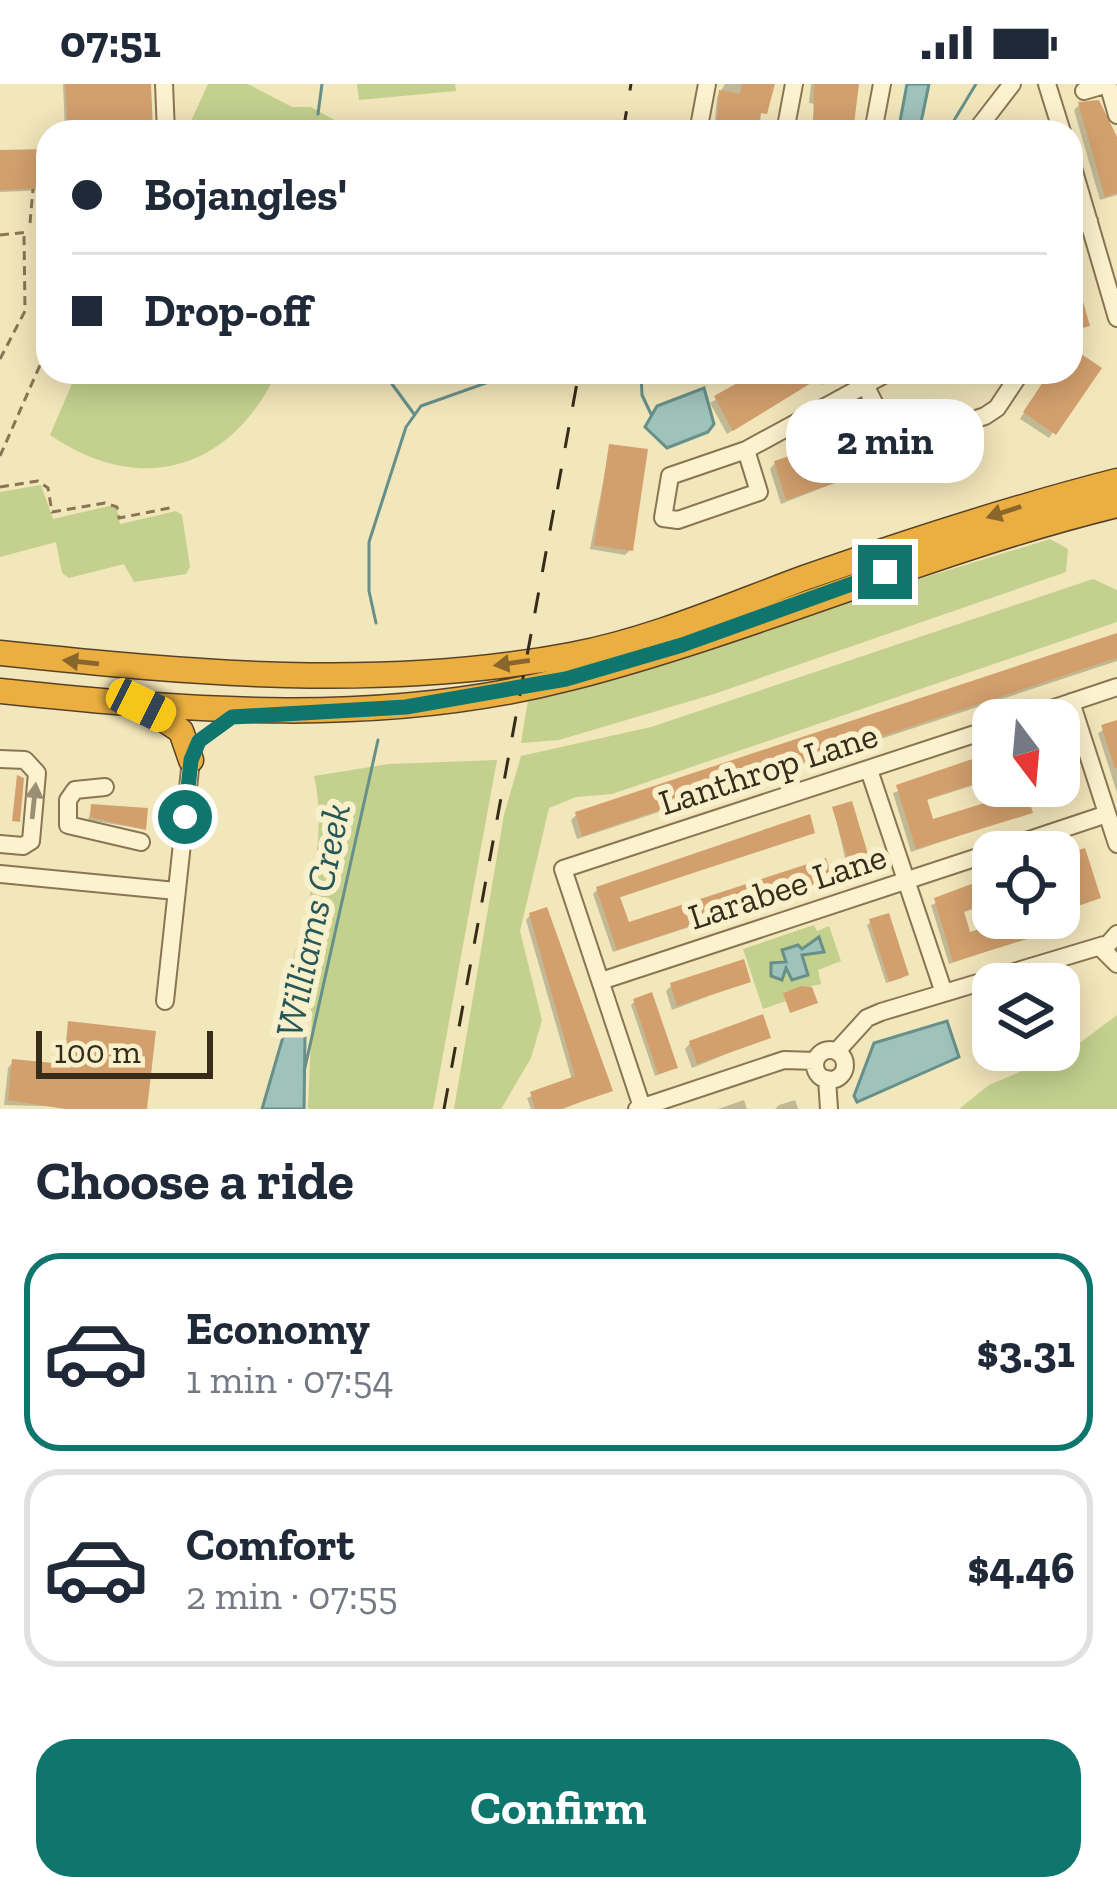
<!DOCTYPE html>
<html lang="en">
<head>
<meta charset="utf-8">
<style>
  :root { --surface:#fff; --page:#f6f6f7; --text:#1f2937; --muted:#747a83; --line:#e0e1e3; --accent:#0f766e }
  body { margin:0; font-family:"Zilla Slab",serif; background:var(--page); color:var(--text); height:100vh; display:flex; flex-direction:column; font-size:45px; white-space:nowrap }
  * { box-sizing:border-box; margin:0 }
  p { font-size:39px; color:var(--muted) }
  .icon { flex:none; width:66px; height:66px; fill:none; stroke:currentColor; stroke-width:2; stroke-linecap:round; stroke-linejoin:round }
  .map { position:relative; height:1025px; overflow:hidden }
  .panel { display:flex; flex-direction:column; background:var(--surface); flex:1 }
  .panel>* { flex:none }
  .top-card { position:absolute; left:36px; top:36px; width:1047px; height:264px; border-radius:36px; box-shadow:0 6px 30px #0003; display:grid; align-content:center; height:264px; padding:0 36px; background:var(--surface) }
  .needle { width:78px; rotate:164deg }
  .tools { position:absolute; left:972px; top:615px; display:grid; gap:24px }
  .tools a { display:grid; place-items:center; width:108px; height:108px; border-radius:24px; background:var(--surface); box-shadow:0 6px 30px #0003; font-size:60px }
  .scale { position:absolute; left:36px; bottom:30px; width:177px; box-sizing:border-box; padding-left:12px; border:6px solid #372b1a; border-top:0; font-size:33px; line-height:42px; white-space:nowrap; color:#372b1a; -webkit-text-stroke:9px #f8efcb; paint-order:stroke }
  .end { position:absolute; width:54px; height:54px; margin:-27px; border:15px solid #0f766e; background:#fff; box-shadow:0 0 0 6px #fff }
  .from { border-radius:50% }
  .bubble { position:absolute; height:84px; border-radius:36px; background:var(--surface); box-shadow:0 6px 30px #0003; font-size:39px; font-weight:800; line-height:84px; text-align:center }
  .car { position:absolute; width:36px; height:72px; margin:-36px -18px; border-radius:15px; box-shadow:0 0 9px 3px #0007; background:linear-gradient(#f5c518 24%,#345 0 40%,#f5c518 0 76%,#345 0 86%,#f5c518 0) }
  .top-card b { display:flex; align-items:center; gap:42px; height:114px; font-size:45px }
  .top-card b+b { border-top:3px solid var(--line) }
  .top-card i { width:30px; height:30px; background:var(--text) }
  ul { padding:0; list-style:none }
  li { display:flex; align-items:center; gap:36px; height:198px; margin:0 24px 18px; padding:0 12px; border:6px solid var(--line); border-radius:36px }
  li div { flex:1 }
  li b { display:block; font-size:45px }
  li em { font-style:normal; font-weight:800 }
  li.on { border-color:var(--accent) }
  li>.icon { width:108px; height:108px; stroke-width:1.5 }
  h2 { padding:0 36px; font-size:54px; line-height:144px }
  .cta { display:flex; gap:24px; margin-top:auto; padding:24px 36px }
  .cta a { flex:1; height:138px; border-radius:36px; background:var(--accent); color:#fff; font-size:48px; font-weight:800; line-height:138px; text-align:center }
  .status { display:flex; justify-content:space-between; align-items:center; height:84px; padding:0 60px; background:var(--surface); direction:ltr }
  .status svg { height:33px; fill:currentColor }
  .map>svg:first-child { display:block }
</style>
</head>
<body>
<div class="status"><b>07:51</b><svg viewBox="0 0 49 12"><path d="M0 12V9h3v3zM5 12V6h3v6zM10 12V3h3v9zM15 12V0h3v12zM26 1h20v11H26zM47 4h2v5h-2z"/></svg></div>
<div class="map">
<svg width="1117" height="1025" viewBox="0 0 1117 1025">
  <rect width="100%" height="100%" fill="#f2e6bb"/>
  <path fill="#c3d08e" d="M208 0H248L292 23H311L356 48H186Z
    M357 0H455L456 7 359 16Z
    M77 288H277C230 388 139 412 50 351Z
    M41 401 53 435 109 422 117 425 120 440 176 427 182 431 190 483 186 490 134 498 124 480 69 494 62 489 56 458 0 473V408Z
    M1050 455 1068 465 1066 488 714 610 559 656 521 659 528 616 679 576 789 535Z
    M1093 495 1117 506V538L612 710 576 713 549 724 520 847 542 936 531 974 501 1025H454L504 731 521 672 651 643Z
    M497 676 433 1025H308L312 930 303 920 280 914C302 852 330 757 314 692L389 680Z
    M814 841 817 847 829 842 841 877 818 886 821 900 784 908 786 917 763 925 743 865Z
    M1117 931V1025H959L989 1001 1069 967Z"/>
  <path fill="#9fc2bb" stroke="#669089" stroke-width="3" d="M907 0H929L919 48H898Z
    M704 304 714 340 708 348 667 364 645 343 657 322Z
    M819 853 824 868 802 871 808 891 792 896 786 884 782 896 771 892V879L786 878 782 866 798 861 802 865Z
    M290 929 298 930 305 952 304 1025H262Z
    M947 937 959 973 857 1018 854 1012 874 959Z"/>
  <path fill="#0003" d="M63 0H149L151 48H65Z
    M725 0H767L756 48H714L717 13Z
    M811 0H857L849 48H811L815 20 809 19Z
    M1079 21 1117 63V111L1100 116 1074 26Z
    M48 68V106L0 108V69Z
    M1071 267 1097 284 1049 354 1020 335 1049 288H1071Z
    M763 288H843L822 301 818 294 727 350 710 319Z
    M610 363 630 466 625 471 590 465Z
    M775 379 875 383 781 420 770 385Z
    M1117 553V577L577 755 571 736 576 731Z
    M1117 639V709L1098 649Z
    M993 672V695L924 717 931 739 1030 728 911 768 893 709Z
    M1059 673 1071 712 1047 722 1041 702H1059Z
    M92 723 143 745 88 736Z
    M834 726 868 779 864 783 848 787Z
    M812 748 618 814 627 842 829 794 825 799 613 868 593 810 597 806Z
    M1083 767 1098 813 1073 824 1065 797 1059 798V775Z
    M993 797V819L961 829 968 852 1024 834H1059V823L1065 841 949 880 931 821Z
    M530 831 610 1006 563 1025H531L527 1014 572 996 526 836Z
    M871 838 905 891 902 894 886 899 867 841Z
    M748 897 672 926 666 907 671 902Z
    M634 918 674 983 671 986 655 992 631 921Z
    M70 941 144 1025 4 1021 8 984 13 978 60 983Z
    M768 953 692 984 685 965 690 959Z
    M744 1016 747 1025H718Z
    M795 1016 798 1025H775L779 1021Z"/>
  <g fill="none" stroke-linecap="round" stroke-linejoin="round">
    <path stroke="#669089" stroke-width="3" d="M318 30 322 0
      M947 48 976 0
      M641 288 642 311 651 330
      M392 300 414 330
      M376 539 369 507V458L406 343 421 322 517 288
      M304 988 378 656"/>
  </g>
  <path fill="#d3a06d" d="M65 0H151L153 48H68Z
    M742 0H775L767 30 761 29 759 48 716 47 719 6 740 10Z
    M814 0H859L853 48H813Z
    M1099 16 1117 53V109L1105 113 1078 18Z
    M48 65V104L0 106V66Z
    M1074 186 1090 242 1071 247V187Z
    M1071 263 1102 284 1056 351 1023 328 1050 288H1071Z
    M757 288H829L733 347 714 312Z
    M866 347 878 384 786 416 774 377Z
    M609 360 648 365 633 467 594 461Z
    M1117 549V574L582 752 575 728Z
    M1117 636V684H1115L1101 641Z
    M993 668V694L927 715 933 735 1026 706 1033 729 916 765 896 701Z
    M1061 669 1075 712 1050 720 1045 702H1059Z
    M17 691 24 694 20 738 12 737Z
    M852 717 871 780 851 786 832 723Z
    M91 720 148 724 146 746 90 733Z
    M810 730 815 749 620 813 629 838 826 774 833 795 617 866 596 803Z
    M1085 764 1101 814 1078 822 1062 771Z
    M993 792V818L964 827 970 848 1014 834H1066L1069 842 953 878 934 814Z
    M547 823 613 1007 560 1025H535L530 1008 575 992 529 829Z
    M889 829 909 891 889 898 869 835Z
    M744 875 751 898 677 922 670 899Z
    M801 902 812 903 818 919 790 929 783 909Z
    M652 908 678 984 658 990 633 915Z
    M763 930 771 954 697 980 689 957Z
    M68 937 156 947 147 1025H65L8 1016 12 975 64 980Z"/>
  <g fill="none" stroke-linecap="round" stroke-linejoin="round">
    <g stroke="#8a7553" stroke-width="20">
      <path id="minor" d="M164 0 166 48
        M1047 0 1062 48
        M1084 7 1108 0 1117 31
        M698 48 707 0
        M785 48 794 0
        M873 48 882 0
        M975 48 1012 0
        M1071 77 1117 234
        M1071 143 1089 137
        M865 301 893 356 902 360 985 332 997 324 1021 288
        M746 366 759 408 678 436 663 434 670 392 746 366 889 288
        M1071 618 1117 760
        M1018 636 1117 603
        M0 675 25 676 37 689 31 757 23 762 0 760
        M869 686 944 909
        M105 703 75 706 68 716V741L141 758
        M993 768 1107 730
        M0 790 176 807
        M1117 850 1103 866 1117 880
        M601 897 993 768
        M165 917 191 676
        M815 981a15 15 0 1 1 30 0a15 15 0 1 1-30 0Z
        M837 967 867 934 881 928 1104 861
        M827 995 829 1025
        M642 1023 563 785 993 644
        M637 1025 784 976 815 977"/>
    </g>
    <g stroke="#574228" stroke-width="27">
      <path id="highway" d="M0 569C190 589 381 607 571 571 651 556 728 522 804 494 907 458 1011 424 1117 397
        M0 607C191 627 381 643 570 594 756 546 929 467 1117 421
        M148 625 181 647 191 676"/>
    </g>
    <path stroke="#8a7553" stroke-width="3" stroke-dasharray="9 6" stroke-linecap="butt" d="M30 139 33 105
      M0 151 28 148
      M0 275 25 227 24 149
      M0 372 48 263
      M0 403 38 397 48 404 52 428 105 419 117 423 119 434 175 423"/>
    <use href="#minor" stroke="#fcf2ce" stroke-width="16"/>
    <use href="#highway" stroke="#ebaf41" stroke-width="24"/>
    <path stroke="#372b1a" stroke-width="3" stroke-dasharray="21 21" stroke-linecap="butt" d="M623 48 631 0
      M444 1025 579 288"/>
  </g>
  <defs><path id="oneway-solid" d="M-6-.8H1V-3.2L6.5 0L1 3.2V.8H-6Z" transform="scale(3)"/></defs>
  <g fill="#88662c">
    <use href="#oneway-solid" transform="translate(1004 428) rotate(162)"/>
    <use href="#oneway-solid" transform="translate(81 578) rotate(-174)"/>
    <use href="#oneway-solid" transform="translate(512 579) rotate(172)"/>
  </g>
  <use fill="#9a8e74" href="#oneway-solid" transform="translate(34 717) rotate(-84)"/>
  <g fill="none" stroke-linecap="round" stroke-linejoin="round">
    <path stroke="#0f766e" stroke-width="15" d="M185 733 191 676 199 657 232 633 406 623 566 595 682 561 885 488"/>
  </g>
  <g text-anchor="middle" stroke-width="12" stroke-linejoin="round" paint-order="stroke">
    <g font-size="36" fill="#372b1a" stroke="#f8efcb">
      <text transform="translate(768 684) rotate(-18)" y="13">Lanthrop Lane</text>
      <text transform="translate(787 802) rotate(-18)" y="13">Larabee Lane</text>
    </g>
    <g font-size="39" font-style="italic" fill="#275859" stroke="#f8efcb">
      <text transform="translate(312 836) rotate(-78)" y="14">Williams Creek</text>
    </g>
  </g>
</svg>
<div class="tools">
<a><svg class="needle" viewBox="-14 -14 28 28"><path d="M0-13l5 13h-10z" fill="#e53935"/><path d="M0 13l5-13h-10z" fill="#747a83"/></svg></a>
<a><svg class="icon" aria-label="locate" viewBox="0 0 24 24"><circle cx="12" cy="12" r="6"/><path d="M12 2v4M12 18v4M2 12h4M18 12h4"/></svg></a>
<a><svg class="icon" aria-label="layers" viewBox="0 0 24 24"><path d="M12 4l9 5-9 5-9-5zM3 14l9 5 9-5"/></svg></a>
</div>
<div class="scale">100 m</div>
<i class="end from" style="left:185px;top:733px"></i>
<i class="end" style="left:885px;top:488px"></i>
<div class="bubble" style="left:786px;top:315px;width:198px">2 min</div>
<i class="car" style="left:141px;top:621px;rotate:116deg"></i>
<div class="top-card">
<b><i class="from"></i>Bojangles'</b>
<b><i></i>Drop-off</b>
</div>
</div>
<section class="panel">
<h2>Choose a ride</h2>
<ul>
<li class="on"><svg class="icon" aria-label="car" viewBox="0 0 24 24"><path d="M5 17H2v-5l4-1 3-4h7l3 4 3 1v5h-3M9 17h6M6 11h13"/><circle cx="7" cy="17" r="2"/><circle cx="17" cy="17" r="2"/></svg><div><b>Economy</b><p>1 min · 07:54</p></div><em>$3.31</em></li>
<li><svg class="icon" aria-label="car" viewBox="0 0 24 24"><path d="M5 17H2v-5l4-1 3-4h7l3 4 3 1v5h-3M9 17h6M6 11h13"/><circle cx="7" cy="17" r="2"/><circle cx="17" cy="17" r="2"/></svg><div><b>Comfort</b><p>2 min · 07:55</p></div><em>$4.46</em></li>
</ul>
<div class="cta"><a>Confirm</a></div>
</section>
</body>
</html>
